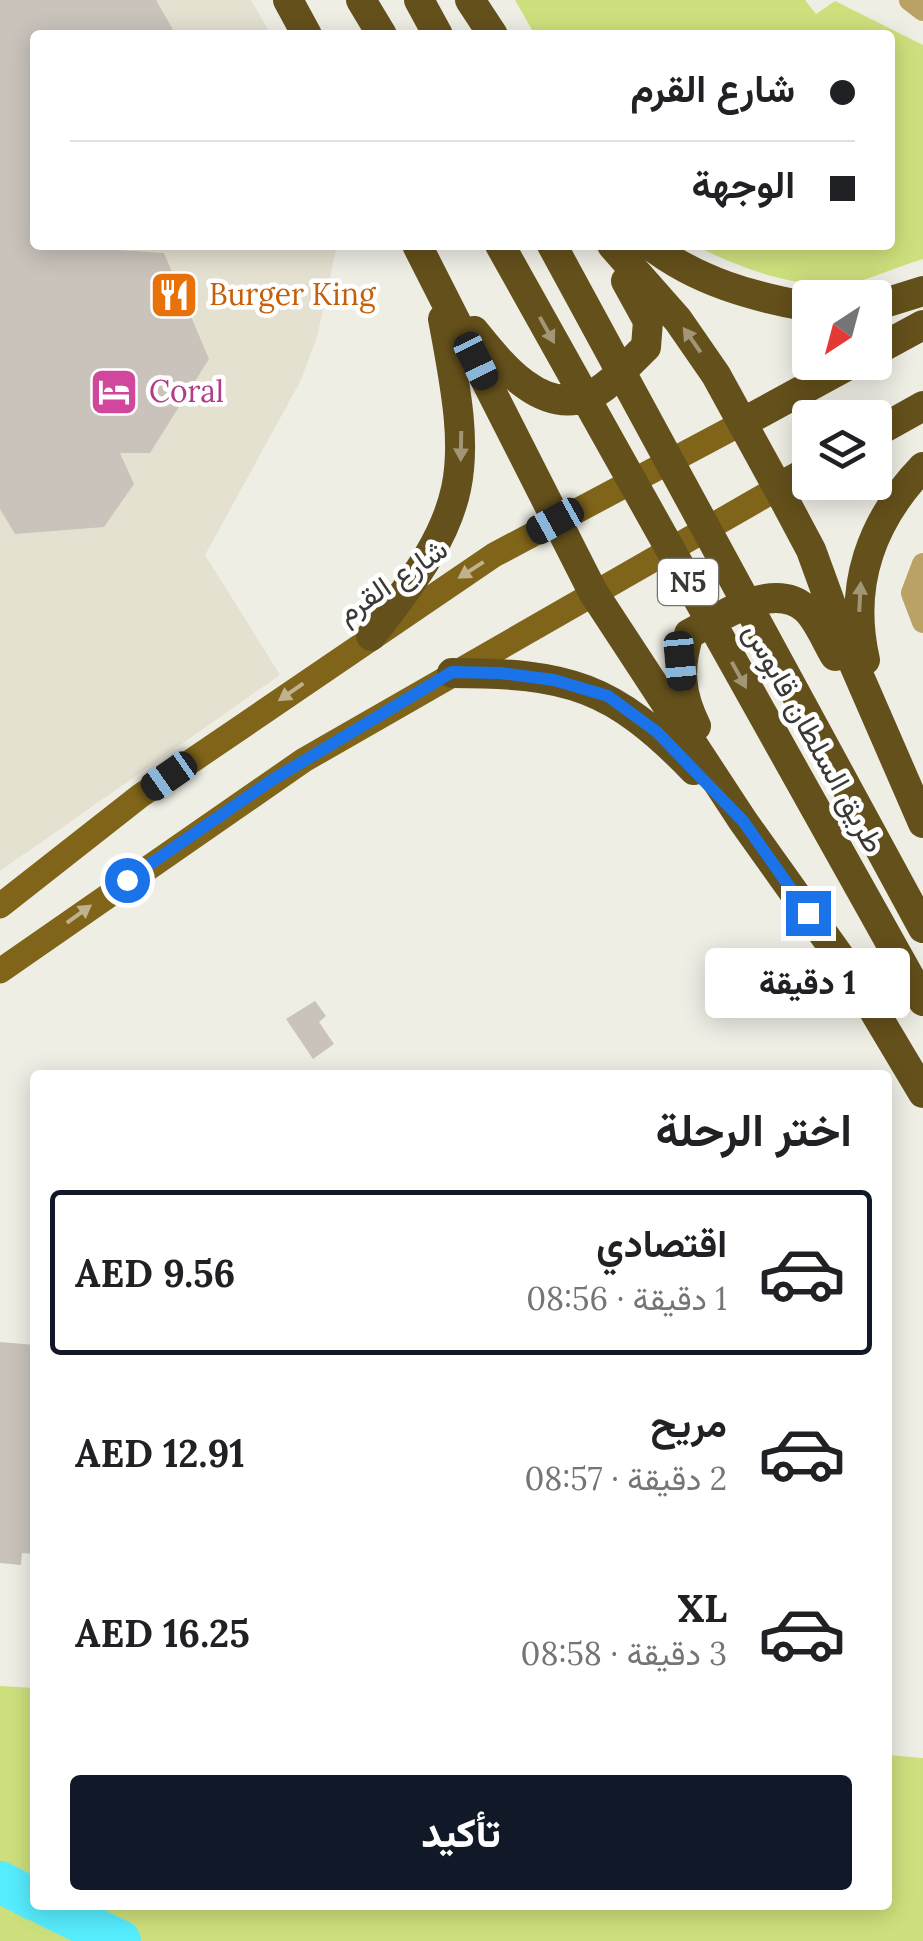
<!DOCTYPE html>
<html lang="ar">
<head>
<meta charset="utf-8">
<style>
  :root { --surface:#fff; --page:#f6f6f6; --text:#202124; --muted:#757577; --line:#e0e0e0; --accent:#111827 }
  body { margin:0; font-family:Lora,Vazirmatn,serif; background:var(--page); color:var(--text); direction:rtl; height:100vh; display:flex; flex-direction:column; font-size:38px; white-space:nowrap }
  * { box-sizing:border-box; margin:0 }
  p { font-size:32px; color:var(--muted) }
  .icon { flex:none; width:55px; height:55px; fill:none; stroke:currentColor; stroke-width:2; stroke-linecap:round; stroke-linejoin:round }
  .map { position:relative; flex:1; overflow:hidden; direction:ltr }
  .drawer { position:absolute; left:30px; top:1070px; width:862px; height:840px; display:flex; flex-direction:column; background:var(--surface); border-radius:10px; box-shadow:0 5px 25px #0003; direction:rtl }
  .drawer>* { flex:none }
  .banner { position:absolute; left:30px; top:30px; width:865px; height:220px; border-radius:10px; box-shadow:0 5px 25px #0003; direction:rtl; display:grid; align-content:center; height:220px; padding:0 40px; background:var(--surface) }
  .needle { width:65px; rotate:216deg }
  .tools { position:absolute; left:792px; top:280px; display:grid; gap:20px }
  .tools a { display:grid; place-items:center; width:100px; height:100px; border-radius:10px; background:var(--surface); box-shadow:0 5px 25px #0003; font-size:50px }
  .end { position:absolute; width:45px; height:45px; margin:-22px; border:12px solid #1a73e8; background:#fff; box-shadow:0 0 0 5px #fff }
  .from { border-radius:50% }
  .bubble { position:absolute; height:70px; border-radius:10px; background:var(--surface); box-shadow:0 5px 25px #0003; font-size:32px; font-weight:800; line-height:70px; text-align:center; direction:rtl }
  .car { position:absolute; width:30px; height:60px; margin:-30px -15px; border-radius:12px; box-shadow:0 0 8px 2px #0007; background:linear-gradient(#222 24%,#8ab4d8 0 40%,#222 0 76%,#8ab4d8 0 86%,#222 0) }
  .banner b { display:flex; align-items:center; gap:35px; height:95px; font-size:38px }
  .banner b+b { border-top:2px solid var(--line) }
  .banner i { width:25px; height:25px; background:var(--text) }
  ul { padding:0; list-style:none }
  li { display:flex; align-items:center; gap:30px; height:165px; margin:0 20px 15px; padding:0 20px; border:5px solid transparent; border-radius:10px }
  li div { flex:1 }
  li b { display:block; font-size:38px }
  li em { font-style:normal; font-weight:800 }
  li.active { border-color:var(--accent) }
  li>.icon { width:90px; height:90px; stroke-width:1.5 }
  h2 { padding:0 40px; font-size:45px; line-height:120px }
  .action { display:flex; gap:20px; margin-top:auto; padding:20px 40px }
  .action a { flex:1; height:115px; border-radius:10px; background:var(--accent); color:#fff; font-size:40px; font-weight:800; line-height:115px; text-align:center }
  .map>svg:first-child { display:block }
</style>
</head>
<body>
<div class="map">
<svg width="923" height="1941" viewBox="0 0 923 1941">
  <rect width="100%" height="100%" fill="#efeee5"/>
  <path fill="#e4e1d1" d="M0 0H251L271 35H35V245H337L317 337 300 382 205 555 280 675 0 871Z"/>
  <path fill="#cee07d" d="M515 0H805L816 14 835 1 923 45V259C902 265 883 274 863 280 808 295 742 269 694 245H890V35H535Z
    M0 1686 35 1688V1905H888V1755L923 1758V1941H0Z"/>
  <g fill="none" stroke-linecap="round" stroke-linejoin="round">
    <path stroke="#56edff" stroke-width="42" d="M0 1882 35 1900
      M46 1905 120 1941"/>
  </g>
  <path fill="#c9c3bb" d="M0 0H156L176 35H35V245L164 253 209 359 150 453H120L134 484 104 527 15 534 0 509Z
    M315 1001 326 1016 319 1022 334 1044 313 1059 286 1019Z
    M0 1342 35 1345V1554L22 1553 21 1565 0 1563Z"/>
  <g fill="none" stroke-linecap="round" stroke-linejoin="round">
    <path stroke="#baa265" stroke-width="22" d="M910 0 923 10
      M923 564 912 593 923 622"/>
    <path stroke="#7f6419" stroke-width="25" d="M0 906 140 796 494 555 742 423
      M0 971 304 760 778 488"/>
    <path stroke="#64501b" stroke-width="30" d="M288 0 307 35
      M361 0 382 35
      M419 0 438 35
      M470 0 493 35
      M417 245 593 592 743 821 852 974 923 1093
      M500 245 923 1001
      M552 245 923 928
      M612 245 678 320 716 375 778 488 811 550 846 646 923 823
      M650 245C696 281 753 297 810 307
      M875 306 923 291
      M474 331C500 363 539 414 587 397 609 388 629 363 646 347L648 321 626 281
      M875 351 923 325
      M742 423 854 362
      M875 433 923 406
      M778 488 810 470
      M371 636C472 508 473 476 443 319
      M865 660C848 586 871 521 923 467
      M452 673C568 673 613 686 694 770
      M696 726C680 694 678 668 689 634 719 618 773 579 806 609 818 620 827 643 835 656"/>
  </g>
  <defs><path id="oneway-solid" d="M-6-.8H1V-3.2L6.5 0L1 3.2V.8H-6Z" transform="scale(2.5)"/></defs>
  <g fill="#a29676">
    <use href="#oneway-solid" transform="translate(547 330) rotate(61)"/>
    <use href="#oneway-solid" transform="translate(692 340) rotate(-125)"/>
    <use href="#oneway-solid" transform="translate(461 446) rotate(91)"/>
    <use href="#oneway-solid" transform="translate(860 597) rotate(-87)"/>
    <use href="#oneway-solid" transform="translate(739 675) rotate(61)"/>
  </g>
  <g fill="#bfb28c">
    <use href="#oneway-solid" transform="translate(471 570) rotate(147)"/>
    <use href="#oneway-solid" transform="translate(291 692) rotate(145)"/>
    <use href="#oneway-solid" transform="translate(79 914) rotate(-36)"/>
  </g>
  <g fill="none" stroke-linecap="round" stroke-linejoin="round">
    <path stroke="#1a73e8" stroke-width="12" d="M127 880 272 780 452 672 500 673 554 680 608 696 657 732 743 821 808 913"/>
  </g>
  <defs>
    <g id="restaurant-square" transform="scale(2.5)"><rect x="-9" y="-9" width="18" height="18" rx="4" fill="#e8710a" stroke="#fff"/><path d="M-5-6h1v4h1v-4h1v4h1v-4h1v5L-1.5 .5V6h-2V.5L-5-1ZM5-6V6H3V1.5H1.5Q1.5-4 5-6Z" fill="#fff"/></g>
    <g id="hotel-square" transform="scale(2.5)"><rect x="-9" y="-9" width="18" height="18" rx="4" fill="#d1479c" stroke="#fff"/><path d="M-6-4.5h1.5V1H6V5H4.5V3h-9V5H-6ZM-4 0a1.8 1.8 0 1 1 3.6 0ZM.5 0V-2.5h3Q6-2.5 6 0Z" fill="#fff"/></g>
  </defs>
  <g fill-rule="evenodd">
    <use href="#restaurant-square" x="174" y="295"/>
    <use href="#hotel-square" x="114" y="392"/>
  </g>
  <g text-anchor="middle" stroke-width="9" stroke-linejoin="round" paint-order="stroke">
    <rect fill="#fff" stroke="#757472" stroke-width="2.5" x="658" y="559" width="60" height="46" rx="8"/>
    <g font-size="28" font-weight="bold" fill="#3a3936">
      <text x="688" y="592">N5</text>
    </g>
    <g font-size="30" fill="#c56008" stroke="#fff" text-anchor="start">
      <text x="209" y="305">Burger King</text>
    </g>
    <g font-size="30" fill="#b23c85" stroke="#fff" text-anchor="start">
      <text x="149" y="402">Coral</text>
    </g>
    <g font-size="30" fill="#3a3936" stroke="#fff">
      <text transform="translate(392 581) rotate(-34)" y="10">شارع القرم</text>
      <text transform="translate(814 738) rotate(61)" y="10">طريق السلطان قابوس</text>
    </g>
  </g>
</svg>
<div class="tools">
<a><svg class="needle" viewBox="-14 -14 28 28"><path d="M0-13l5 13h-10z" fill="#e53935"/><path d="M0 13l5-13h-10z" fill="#757577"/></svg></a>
<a><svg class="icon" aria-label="layers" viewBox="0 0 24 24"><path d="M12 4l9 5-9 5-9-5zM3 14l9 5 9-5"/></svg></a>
</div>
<i class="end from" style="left:127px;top:880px"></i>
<i class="end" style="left:808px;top:913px"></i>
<div class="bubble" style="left:705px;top:948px;width:205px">1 دقيقة</div>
<i class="car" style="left:476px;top:361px;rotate:154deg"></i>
<i class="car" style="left:555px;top:521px;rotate:241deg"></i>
<i class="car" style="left:680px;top:661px;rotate:175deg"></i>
<i class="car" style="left:169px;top:776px;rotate:235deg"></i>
<div class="banner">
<b><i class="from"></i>شارع القرم</b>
<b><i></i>الوجهة</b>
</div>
<section class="drawer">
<h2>اختر الرحلة</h2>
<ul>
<li class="active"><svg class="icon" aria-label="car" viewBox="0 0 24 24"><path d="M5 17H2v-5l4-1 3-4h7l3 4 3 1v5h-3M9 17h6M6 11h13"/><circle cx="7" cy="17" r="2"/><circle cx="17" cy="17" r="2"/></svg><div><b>اقتصادي</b><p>1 دقيقة · 08:56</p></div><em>AED 9.56</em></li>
<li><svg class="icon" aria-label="car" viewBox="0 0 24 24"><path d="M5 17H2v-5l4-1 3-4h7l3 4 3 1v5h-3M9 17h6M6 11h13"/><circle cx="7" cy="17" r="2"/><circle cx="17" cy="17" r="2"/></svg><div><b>مريح</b><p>2 دقيقة · 08:57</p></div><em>AED 12.91</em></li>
<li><svg class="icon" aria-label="car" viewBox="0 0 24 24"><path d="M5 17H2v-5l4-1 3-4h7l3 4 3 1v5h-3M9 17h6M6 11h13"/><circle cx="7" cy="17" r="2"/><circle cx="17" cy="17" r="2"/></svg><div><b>XL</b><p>3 دقيقة · 08:58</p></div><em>AED 16.25</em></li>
</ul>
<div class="action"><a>تأكيد</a></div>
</section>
</div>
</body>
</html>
